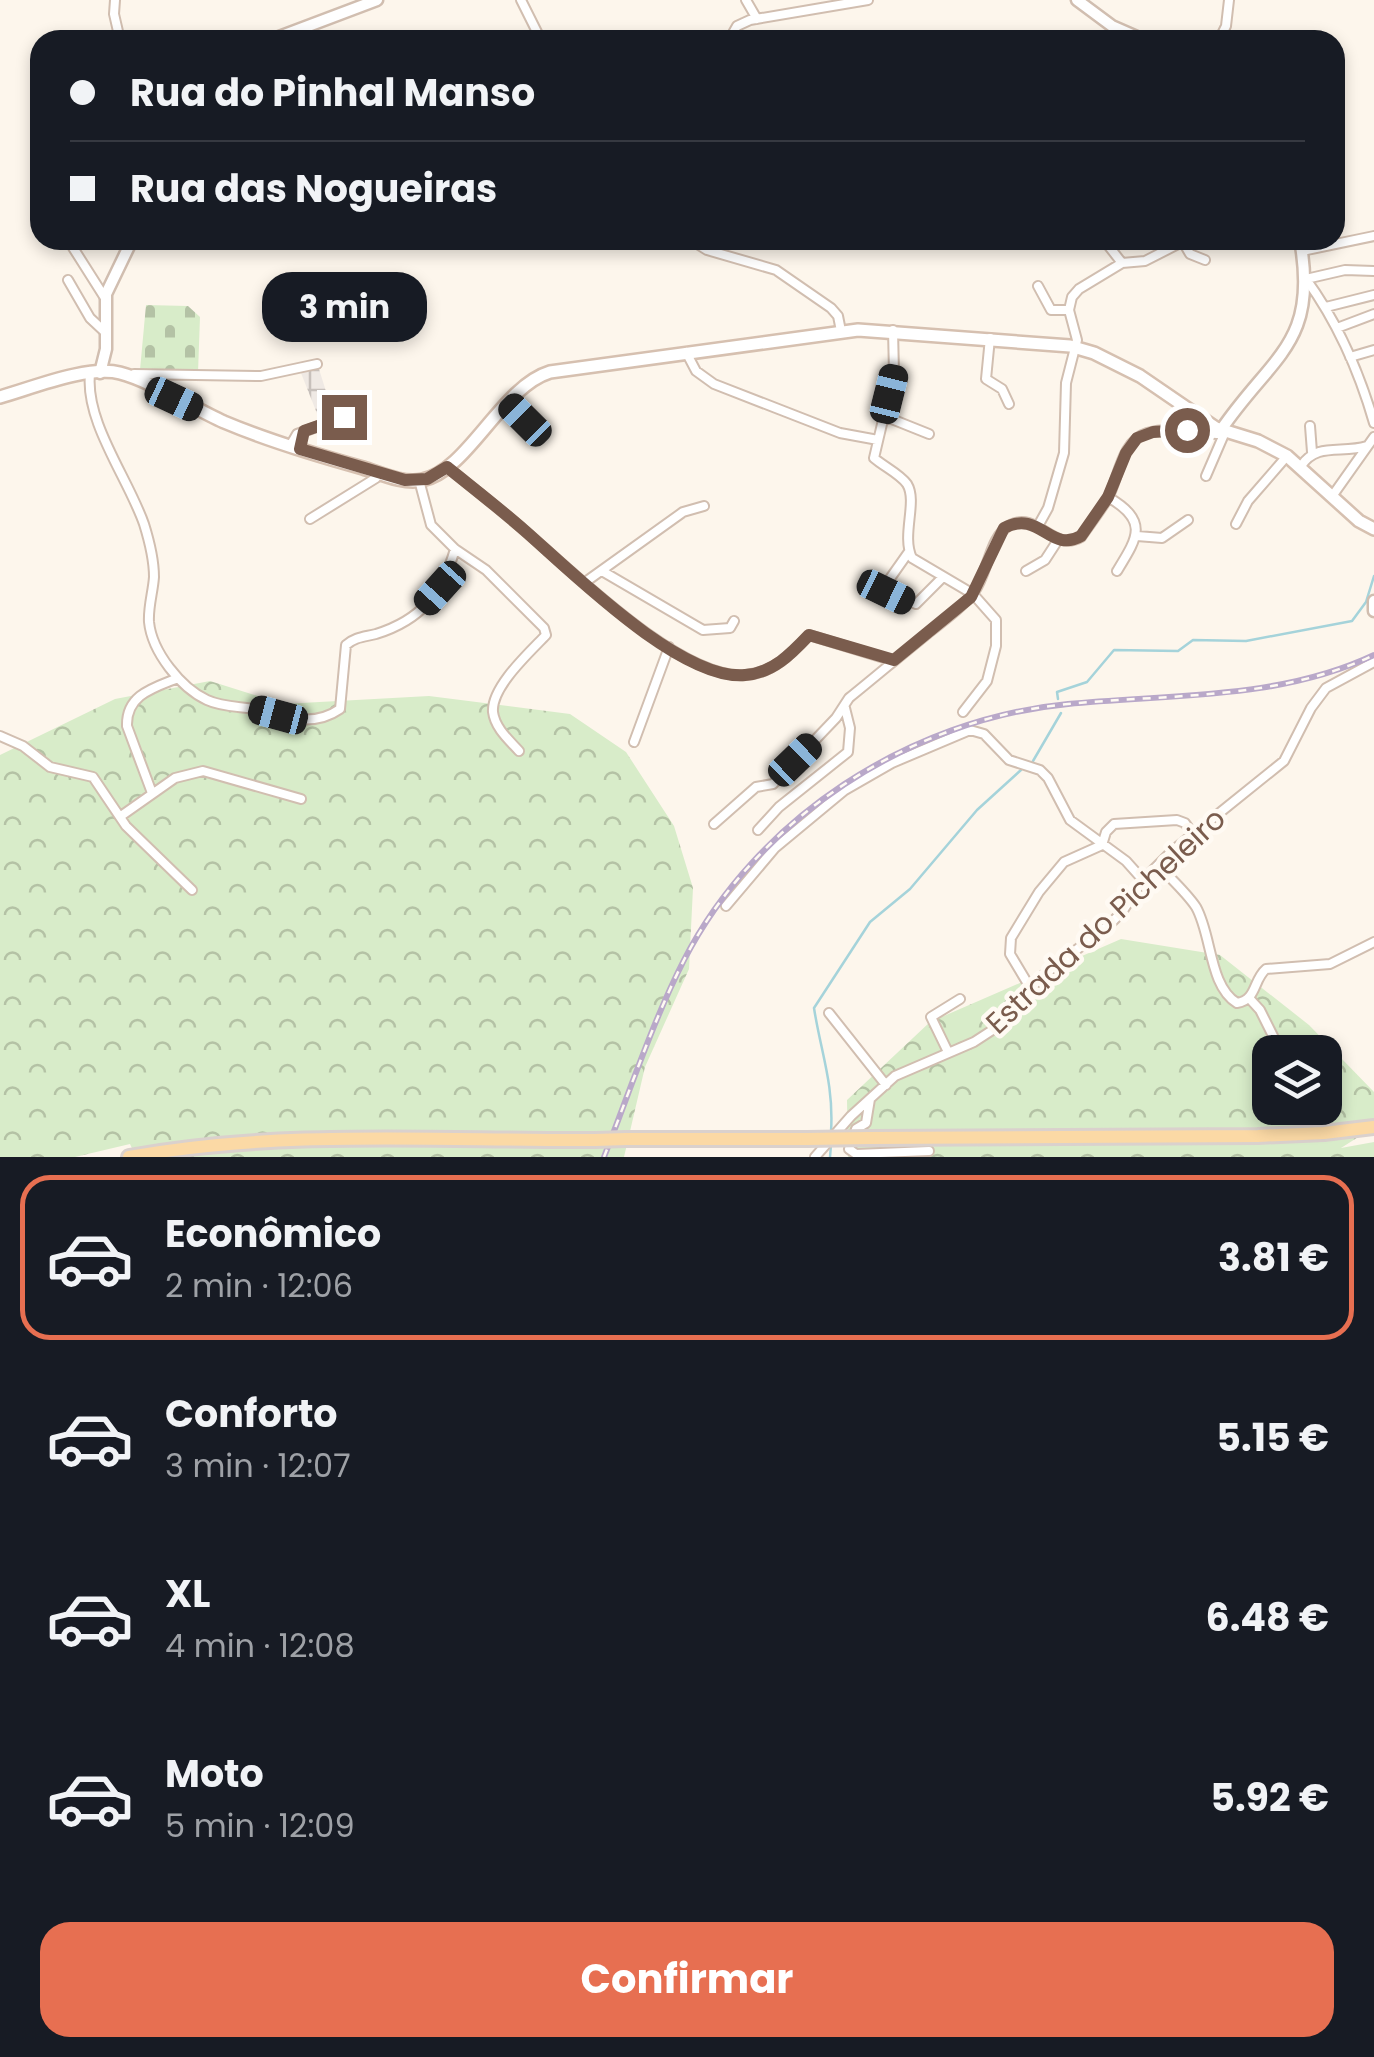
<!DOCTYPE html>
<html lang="pt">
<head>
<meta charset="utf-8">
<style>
  :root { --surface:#171b24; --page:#242831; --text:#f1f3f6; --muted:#9ea1a6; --line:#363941; --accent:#e76f51 }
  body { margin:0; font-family:Poppins,sans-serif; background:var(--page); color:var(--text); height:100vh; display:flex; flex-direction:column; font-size:38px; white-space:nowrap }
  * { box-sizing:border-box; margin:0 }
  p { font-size:32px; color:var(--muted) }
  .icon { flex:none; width:55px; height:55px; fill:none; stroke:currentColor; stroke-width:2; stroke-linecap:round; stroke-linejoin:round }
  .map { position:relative; height:1157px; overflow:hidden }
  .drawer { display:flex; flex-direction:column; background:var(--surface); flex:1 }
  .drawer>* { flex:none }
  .guide { position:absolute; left:30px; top:30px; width:1315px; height:220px; border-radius:30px; box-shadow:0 5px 15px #0003; display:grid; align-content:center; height:220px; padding:0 40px; background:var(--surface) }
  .tools { position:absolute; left:1252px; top:1035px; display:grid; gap:20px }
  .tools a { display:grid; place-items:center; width:90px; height:90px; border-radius:20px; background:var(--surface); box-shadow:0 5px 15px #0003; font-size:50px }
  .end { position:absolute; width:45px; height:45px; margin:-22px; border:12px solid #7a5c4d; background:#fff; box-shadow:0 0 0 5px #fff }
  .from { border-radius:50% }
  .bubble { position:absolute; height:70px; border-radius:30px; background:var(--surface); box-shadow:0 5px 15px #0003; font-size:32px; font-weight:700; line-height:70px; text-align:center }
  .car { position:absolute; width:30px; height:60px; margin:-30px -15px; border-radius:12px; box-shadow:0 0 8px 2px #0007; background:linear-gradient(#222 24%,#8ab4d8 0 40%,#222 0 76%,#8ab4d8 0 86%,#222 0) }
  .guide b { display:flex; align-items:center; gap:35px; height:95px; font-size:38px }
  .guide b+b { border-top:2px solid var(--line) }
  .guide i { width:25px; height:25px; background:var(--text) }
  ul { padding:18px 0 0; list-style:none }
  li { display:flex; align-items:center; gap:30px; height:165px; margin:0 20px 15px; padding:0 20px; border:5px solid transparent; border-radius:30px }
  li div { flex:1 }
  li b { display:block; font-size:38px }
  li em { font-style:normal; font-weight:700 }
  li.active { border-color:var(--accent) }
  li>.icon { width:90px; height:90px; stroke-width:1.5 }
  .primary-button { display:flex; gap:20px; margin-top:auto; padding:20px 40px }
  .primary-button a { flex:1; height:115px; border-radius:30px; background:var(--accent); color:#fff; font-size:40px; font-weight:700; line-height:115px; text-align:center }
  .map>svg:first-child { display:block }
</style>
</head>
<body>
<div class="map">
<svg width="1374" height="1157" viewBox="0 0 1374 1157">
  <defs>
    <pattern id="industrial-grid" width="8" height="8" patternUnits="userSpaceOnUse" patternTransform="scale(2.5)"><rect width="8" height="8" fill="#efe9e4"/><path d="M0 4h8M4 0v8" fill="none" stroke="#c7c0bb"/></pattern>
    <pattern id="forest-crowns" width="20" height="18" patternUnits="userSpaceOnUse" patternTransform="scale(2.5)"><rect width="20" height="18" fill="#d8ecc9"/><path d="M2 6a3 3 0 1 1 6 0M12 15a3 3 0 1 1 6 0" fill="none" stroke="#b4c2a5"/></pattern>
    <pattern id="cemetery-stones" width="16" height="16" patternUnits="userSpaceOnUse" patternTransform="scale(2.5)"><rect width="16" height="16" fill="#d8ecc9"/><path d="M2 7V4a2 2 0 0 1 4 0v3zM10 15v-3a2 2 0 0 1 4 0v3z" fill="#b4c2a5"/></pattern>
  </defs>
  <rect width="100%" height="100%" fill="#fdf6ec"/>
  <path fill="url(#industrial-grid)" d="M319 369 334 417 320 421 301 373Z"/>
  <path fill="url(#forest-crowns)" fill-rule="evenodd" d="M210 681 283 704 429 696 570 714 626 752 674 826 693 888 689 969 645 1067 624 1157H136L130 1144 75 1157H0V755L115 699Z
    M1121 939 1220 955 1309 1025 1374 1092V1127L1341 1148 1374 1142V1157H848L847 1100 930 1022ZM1270 1052H1325V1108H1270Z"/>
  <path fill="url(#cemetery-stones)" d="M146 305 188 306 200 317 198 373 140 370Z"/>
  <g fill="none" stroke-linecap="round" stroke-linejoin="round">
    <path stroke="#a5d3da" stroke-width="2.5" d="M1058 699 1057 692 1087 682 1114 650 1178 651 1193 640 1246 641 1352 621 1366 602 1374 576
      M1033 761 1061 713
      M831 1132C834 1084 821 1053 814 1008L870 922 910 889 977 810 1021 770
      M830 1157 831 1145"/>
    <g stroke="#d1beb0" stroke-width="12">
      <path id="minor" d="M115 0 114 14 120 40
        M521 0 541 40
        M746 0 757 19
        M729 40 737 26 750 20 868 0
        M1219 40 1226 26 1229 0
        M691 240 707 250 776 270 831 308 838 316 841 331
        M1104 240 1122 263
        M1183 242 1190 254 1205 260
        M72 246 105 298
        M1302 251 1374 236
        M1374 271 1345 270 1306 279C1338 323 1359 371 1374 423
        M68 280 90 318 105 332
        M1038 286 1051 310H1069
        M1326 307 1374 295
        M1337 328 1374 314
        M893 330 894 373 874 458C883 466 900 474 907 484 918 502 901 535 912 558L973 594 996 620V646L987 681 963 712
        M990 338 986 379 1002 389 1009 404
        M686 352 696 371 714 384 840 433 878 440
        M1350 357 1374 350
        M90 374C85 422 128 478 144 524 149 540 154 559 154 577 153 592 148 607 149 622 152 652 181 688 207 700 224 708 243 706 260 710 288 718 314 727 340 709L346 645C355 637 364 637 376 634 421 620 442 594 455 549
        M134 374 261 376 317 364
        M508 403 542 436
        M884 416 929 434
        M1310 426 1312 452
        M290 446 297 434 344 417 343 412
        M1301 466C1317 442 1341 454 1367 446
        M447 467C473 488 500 509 525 531 572 571 682 681 746 675 773 673 791 654 809 635L894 661
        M1206 476 1225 432
        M419 480 431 525 455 549 486 570 544 628 546 635C530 652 491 687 493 712 495 728 509 740 519 751
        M1333 495 1374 437
        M1108 497C1149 521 1138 537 1117 571
        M310 519 376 478 378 473
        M1236 524 1248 501 1287 456
        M1038 526 1048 508 1064 453 1066 383 1077 340 1069 310 1072 297 1079 289 1122 263 1145 261 1186 240
        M1137 536 1162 538 1188 520
        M908 553 884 587 886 591 916 604 943 577
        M602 571 703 630 730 628 734 621
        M1026 571 1045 560 1058 540
        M584 583 683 512 704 506
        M0 736 23 746 50 767 93 777 126 826 192 890
        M634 742 669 647
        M152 793 127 726C126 695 153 688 178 678
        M121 816 175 778 203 771 301 799
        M714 824 756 787 773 784 836 718 849 698C875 677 901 655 927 634 943 621 962 608 974 592 988 574 989 536 1010 525 1038 511 1053 553 1081 537 1090 524 1100 511 1108 498 1119 477 1121 441 1147 433 1170 426 1194 433 1217 434L1221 430
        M758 830 779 807 848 752 850 728 845 708
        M1158 865C1170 878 1186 892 1196 907 1212 935 1209 986 1237 1003 1257 1000 1253 980 1266 969L1330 964 1374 942
        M726 906 775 848 845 790 892 763 970 730 984 734 1009 760 1040 770 1048 778 1070 820 1126 861 1143 880
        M1031 989 1010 954 1011 938 1039 892 1064 862 1102 845 1106 832 1114 824 1177 820 1185 823 1193 834
        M1249 998 1260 1010 1281 1052
        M829 1013 886 1085
        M948 1052 931 1017 960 999
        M870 1099 866 1123 856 1129 849 1149 856 1154 929 1151
        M815 1157 851 1116 895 1076 974 1042 994 1029 1042 976 1109 925 1122 912 1143 880 1171 852 1284 761 1311 708 1326 688 1374 662"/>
    </g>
    <g stroke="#d1beb0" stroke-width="15">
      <path id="tertiary" d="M1077 0 1112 26 1144 40
        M271 40 377 0
        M100 373 106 349V294L132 240
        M1221 430C1272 355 1319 344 1300 240
        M1374 601V611"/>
    </g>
    <g stroke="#d6c0b0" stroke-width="16">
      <path id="secondary" d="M0 397C32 388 88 365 120 373 151 381 193 408 224 422 269 441 316 455 363 468 382 474 403 484 422 480 468 471 501 387 550 372L858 330 1070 346 1094 353 1140 376 1216 428 1258 441 1287 456 1359 521 1374 529"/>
    </g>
    <g stroke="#dad1cd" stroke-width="18">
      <path id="primary" d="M869 1138 1258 1136 1324 1133 1374 1127
        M626 1139H807
        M129 1157C281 1129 441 1141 595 1140"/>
    </g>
    <use href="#minor" stroke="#fff" stroke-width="8"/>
    <use href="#tertiary" stroke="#fff" stroke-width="10"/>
    <use href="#secondary" stroke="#fff" stroke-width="11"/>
    <use href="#primary" stroke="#fbd9a5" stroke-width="12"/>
    <g stroke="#b9a8c9" stroke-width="6">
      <path id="rail" d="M604 1157C630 1091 652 1023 684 960 757 818 910 719 1068 704 1170 694 1279 700 1374 655"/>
    </g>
    <use href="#rail" stroke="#fffaf3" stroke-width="2.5" stroke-dasharray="8" stroke-linecap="butt"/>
    <g stroke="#dad1cd" stroke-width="18" stroke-linecap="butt">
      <path id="primary-bridge" d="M807 1139 869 1138
        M595 1140 626 1139"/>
    </g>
    <use href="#primary-bridge" stroke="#fbd9a5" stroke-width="12"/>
  </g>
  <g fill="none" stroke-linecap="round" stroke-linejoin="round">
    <path stroke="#7a5c4d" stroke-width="12" d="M344 417 304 431 300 449 405 480 427 479 447 467C473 488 499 508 524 530 572 572 681 681 745 675 773 673 791 654 809 635L894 660 971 597 1004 528C1040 509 1050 554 1081 536L1108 497 1126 453 1137 438 1153 432 1187 430"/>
  </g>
  <g text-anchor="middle" stroke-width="9" stroke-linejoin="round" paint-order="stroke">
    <g font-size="30" fill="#7a5c4d" stroke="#fffaf3">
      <text transform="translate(1106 921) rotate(-43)" y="10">Estrada do Picheleiro</text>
    </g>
  </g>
</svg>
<div class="tools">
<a><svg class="icon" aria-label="layers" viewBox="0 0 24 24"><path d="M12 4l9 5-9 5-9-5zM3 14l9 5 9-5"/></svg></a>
</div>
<i class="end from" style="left:1187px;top:430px"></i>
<i class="end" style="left:344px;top:417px"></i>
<div class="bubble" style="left:262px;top:272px;width:165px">3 min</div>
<i class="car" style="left:889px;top:394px;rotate:14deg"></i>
<i class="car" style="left:174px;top:399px;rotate:115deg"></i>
<i class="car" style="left:525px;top:420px;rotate:315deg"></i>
<i class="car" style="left:440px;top:588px;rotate:222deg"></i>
<i class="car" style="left:886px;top:592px;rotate:116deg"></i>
<i class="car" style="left:278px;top:715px;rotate:285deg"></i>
<i class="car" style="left:795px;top:760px;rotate:46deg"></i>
<div class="guide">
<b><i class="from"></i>Rua do Pinhal Manso</b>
<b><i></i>Rua das Nogueiras</b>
</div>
</div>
<section class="drawer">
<ul>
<li class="active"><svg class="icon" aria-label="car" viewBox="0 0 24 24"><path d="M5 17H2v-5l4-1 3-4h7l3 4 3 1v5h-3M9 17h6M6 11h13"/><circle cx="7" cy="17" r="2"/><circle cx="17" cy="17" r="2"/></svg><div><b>Econômico</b><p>2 min · 12:06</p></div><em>3.81 €</em></li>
<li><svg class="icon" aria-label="car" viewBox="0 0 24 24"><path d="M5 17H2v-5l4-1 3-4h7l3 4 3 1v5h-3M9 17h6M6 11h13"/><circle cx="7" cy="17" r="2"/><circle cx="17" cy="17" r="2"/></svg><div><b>Conforto</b><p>3 min · 12:07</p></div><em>5.15 €</em></li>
<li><svg class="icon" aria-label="car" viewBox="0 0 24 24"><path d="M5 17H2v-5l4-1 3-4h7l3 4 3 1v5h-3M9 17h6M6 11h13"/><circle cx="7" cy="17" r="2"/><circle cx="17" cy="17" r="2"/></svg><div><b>XL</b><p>4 min · 12:08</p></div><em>6.48 €</em></li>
<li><svg class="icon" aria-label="car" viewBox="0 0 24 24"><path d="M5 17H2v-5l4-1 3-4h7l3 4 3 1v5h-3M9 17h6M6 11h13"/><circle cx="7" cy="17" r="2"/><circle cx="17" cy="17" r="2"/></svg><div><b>Moto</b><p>5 min · 12:09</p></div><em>5.92 €</em></li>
</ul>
<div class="primary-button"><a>Confirmar</a></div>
</section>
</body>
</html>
